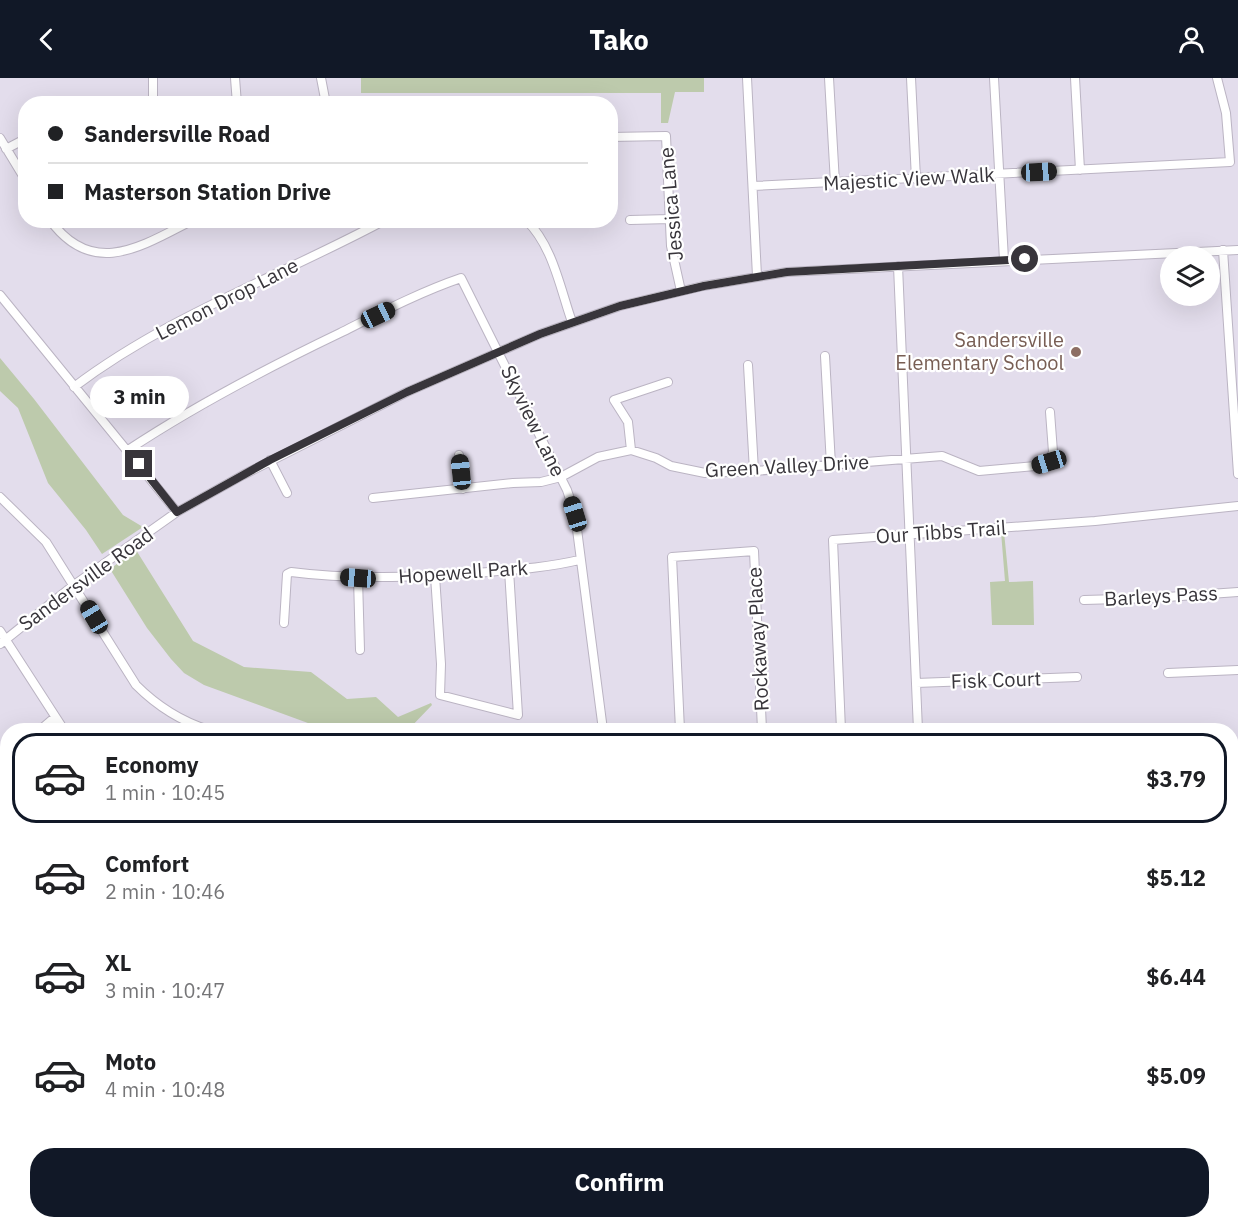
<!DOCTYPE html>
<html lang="en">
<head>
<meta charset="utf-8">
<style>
  :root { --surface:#fff; --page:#f6f6f6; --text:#202124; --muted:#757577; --line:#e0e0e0; --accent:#111827 }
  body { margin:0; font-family:"IBM Plex Sans",sans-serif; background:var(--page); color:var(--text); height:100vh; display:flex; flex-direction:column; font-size:22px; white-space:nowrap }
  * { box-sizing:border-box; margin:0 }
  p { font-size:20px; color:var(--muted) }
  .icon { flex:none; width:33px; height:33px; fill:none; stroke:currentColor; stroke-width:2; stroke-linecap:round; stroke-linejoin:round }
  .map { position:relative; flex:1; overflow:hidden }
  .details { position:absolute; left:0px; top:645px; width:1239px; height:506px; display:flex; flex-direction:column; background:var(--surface); border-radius:24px 24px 0 0; box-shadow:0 6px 24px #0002 }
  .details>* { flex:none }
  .top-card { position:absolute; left:18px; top:18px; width:600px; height:132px; border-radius:24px; box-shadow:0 6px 24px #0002; display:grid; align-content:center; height:132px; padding:0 30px; background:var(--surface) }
  .controls { position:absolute; left:1160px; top:168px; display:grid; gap:12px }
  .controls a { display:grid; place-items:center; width:60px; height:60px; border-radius:50%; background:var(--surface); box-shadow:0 6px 24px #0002; font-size:30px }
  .end { position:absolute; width:27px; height:27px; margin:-14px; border:8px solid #38353b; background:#fff; box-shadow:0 0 0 3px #fff }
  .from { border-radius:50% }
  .bubble { position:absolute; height:42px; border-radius:21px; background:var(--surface); box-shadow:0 6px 24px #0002; font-size:20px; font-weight:700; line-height:42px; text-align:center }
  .car { position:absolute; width:18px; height:36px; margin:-18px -9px; border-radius:8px; box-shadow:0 0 4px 2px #0007; background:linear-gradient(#222 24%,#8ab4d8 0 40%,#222 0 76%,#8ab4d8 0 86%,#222 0) }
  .top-card b { display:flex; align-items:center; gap:21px; height:57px; font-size:22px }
  .top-card b+b { border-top:2px solid var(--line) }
  .top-card i { width:15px; height:15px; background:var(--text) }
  ul { padding:10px 0 0; list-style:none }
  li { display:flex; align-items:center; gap:18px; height:90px; margin:0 12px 9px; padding:0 18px; border:3px solid transparent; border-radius:24px }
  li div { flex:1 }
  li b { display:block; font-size:22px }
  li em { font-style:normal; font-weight:700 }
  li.on { border-color:var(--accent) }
  li>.icon { width:54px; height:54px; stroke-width:1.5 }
  .button { display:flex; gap:12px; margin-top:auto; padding:12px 30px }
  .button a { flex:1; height:69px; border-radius:24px; background:var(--accent); color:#fff; font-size:24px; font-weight:700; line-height:69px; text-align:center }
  header { display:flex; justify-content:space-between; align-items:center; height:78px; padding:0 30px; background:var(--accent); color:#fff; font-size:27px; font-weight:700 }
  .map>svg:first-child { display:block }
</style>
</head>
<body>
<header><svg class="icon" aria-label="back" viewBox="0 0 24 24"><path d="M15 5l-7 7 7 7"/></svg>Tako<svg class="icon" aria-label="person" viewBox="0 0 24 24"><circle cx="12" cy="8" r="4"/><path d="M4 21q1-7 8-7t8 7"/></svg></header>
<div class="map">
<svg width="1238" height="1150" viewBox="0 0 1238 1150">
  <rect width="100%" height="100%" fill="#e3ddec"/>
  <path fill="#bdcaac" d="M361 0H704V14H675L668 45H661V15H361Z
    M0 280 34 321 123 437 143 449 102 476 86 452 48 405 18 330 0 313Z
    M1001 454H1004L1009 504 1033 503 1034 547H992L990 504 1005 503Z
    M136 472 193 563 244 589 311 594 347 621 376 619 398 639 431 625 432 627 408 652H327L204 607 184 595 171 581 147 550 110 491Z"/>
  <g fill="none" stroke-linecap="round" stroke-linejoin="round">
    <g stroke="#bbb4c3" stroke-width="10">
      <path id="minor" d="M235 0 237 26
        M321 0 326 26
        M747 0 757 198
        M829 0 835 105
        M911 0 916 101
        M994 0 1004 182
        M1075 0 1080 92
        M153 26V0
        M610 59 666 58 671 168 681 213
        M0 60 26 103
        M6 71 25 61
        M753 108 1230 84 1226 35 1217 0
        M50 142C93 201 142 168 193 142
        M526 142C553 168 560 210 572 244
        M630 142 670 141
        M1223 172 1238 396
        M898 188 918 652
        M0 217 177 434
        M825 278 831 387
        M748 287 754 393
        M74 309C169 237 281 198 385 142
        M128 372C196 327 267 290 340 255 380 235 420 214 461 200L567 412 575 436 603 652
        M631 372 628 344 614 322 668 304
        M459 377 463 411
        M270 382 287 415
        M0 419 46 464 136 607C158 629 180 643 209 652
        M373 420 513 405 541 404 561 399 598 379 631 372 656 380 671 388 705 395 754 393 942 378 979 393 1035 388 1049 384 1053 374 1050 334
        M435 498 441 586 440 617 518 637 509 492
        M358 500 360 572
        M1084 522 1153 520 1238 514
        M284 545 287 496 291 494C353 502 413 499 475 495 510 492 546 490 579 482
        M0 553 64 652
        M0 566 74 507 177 434 243 397 407 314 540 256 620 228 703 208 787 194 1238 172
        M1168 595 1238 592
        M916 605 1077 599
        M40 652 54 640
        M680 652 672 479 754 473 762 652
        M841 652 833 462 1095 443 1238 428
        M1232 667H1238
        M0 698 8 689
        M0 730 8 733
        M1232 743 1238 742
        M0 989 8 994
        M0 1087 8 1090
        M626 1143 643 1150
        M694 1143V1150
        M842 1143 843 1150
        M279 1148 294 1150"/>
    </g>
    <g stroke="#fff" stroke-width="12">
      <path id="major" d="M0 889 8 893
        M0 912 8 916
        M405 1143 414 1150
        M436 1143 445 1150"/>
    </g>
    <use href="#minor" stroke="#fff" stroke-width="8"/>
    <use href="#major" stroke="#fdaca9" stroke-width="10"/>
  </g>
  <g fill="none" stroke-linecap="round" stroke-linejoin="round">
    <path stroke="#38353b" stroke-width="8" d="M139 386 177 434 270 382 407 314 540 256 620 228 704 208 787 194 1025 181"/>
  </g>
  <circle fill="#8d6e63" stroke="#fff" stroke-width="2" cx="1076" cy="274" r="6"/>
  <g text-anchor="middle" stroke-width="4.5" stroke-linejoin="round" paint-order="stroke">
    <g font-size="20" fill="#38353b" stroke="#fff">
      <text transform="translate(909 101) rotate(-3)" y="7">Majestic View Walk</text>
      <text transform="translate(671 126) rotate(-95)" y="7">Jessica Lane</text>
      <text transform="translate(227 221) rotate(-27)" y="7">Lemon Drop Lane</text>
      <text transform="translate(533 343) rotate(64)" y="7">Skyview Lane</text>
      <text transform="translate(787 388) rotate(-3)" y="7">Green Valley Drive</text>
      <text transform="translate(941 454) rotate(-4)" y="7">Our Tibbs Trail</text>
      <text transform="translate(463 494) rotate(-4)" y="7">Hopewell Park</text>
      <text transform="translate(86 501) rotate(-36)" y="7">Sandersville Road</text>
      <text transform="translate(1161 518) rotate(-3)" y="7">Barleys Pass</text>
      <text transform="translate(758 561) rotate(-93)" y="7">Rockaway Place</text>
      <text transform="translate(996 602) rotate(-2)" y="7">Fisk Court</text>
    </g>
    <g font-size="20" fill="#785e54" stroke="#fff" text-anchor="end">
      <text x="1064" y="269">Sandersville<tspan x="1064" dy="23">Elementary School</tspan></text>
    </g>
  </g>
</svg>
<div class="controls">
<a><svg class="icon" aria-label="layers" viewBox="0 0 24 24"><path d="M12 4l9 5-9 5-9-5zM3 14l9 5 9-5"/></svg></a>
</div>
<i class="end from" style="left:1025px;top:181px"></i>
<i class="end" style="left:139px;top:386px"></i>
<div class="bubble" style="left:90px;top:298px;width:99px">3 min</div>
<i class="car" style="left:1039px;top:94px;rotate:87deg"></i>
<i class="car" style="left:378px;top:237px;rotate:65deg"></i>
<i class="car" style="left:1049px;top:384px;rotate:253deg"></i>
<i class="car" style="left:461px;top:394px;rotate:354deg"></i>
<i class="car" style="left:575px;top:436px;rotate:343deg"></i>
<i class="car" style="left:358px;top:500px;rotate:274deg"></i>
<i class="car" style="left:94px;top:539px;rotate:329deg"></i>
<div class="top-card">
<b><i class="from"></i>Sandersville Road</b>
<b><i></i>Masterson Station Drive</b>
</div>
<section class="details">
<ul>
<li class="on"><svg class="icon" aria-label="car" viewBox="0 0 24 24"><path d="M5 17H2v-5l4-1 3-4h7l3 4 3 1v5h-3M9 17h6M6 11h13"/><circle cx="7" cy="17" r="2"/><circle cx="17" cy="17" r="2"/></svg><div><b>Economy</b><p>1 min · 10:45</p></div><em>$3.79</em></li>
<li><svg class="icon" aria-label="car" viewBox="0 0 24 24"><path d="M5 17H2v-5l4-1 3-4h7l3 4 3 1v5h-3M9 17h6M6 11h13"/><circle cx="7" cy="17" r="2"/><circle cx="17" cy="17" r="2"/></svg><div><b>Comfort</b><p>2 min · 10:46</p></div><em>$5.12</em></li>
<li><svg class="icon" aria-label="car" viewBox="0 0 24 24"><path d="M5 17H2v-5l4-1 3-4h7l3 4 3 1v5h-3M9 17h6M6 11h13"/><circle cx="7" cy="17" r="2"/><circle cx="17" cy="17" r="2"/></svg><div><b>XL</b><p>3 min · 10:47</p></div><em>$6.44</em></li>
<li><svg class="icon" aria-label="car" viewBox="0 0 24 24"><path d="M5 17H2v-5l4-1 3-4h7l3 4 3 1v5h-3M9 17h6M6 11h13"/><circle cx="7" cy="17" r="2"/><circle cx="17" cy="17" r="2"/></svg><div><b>Moto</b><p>4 min · 10:48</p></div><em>$5.09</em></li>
</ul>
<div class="button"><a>Confirm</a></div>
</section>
</div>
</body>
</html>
